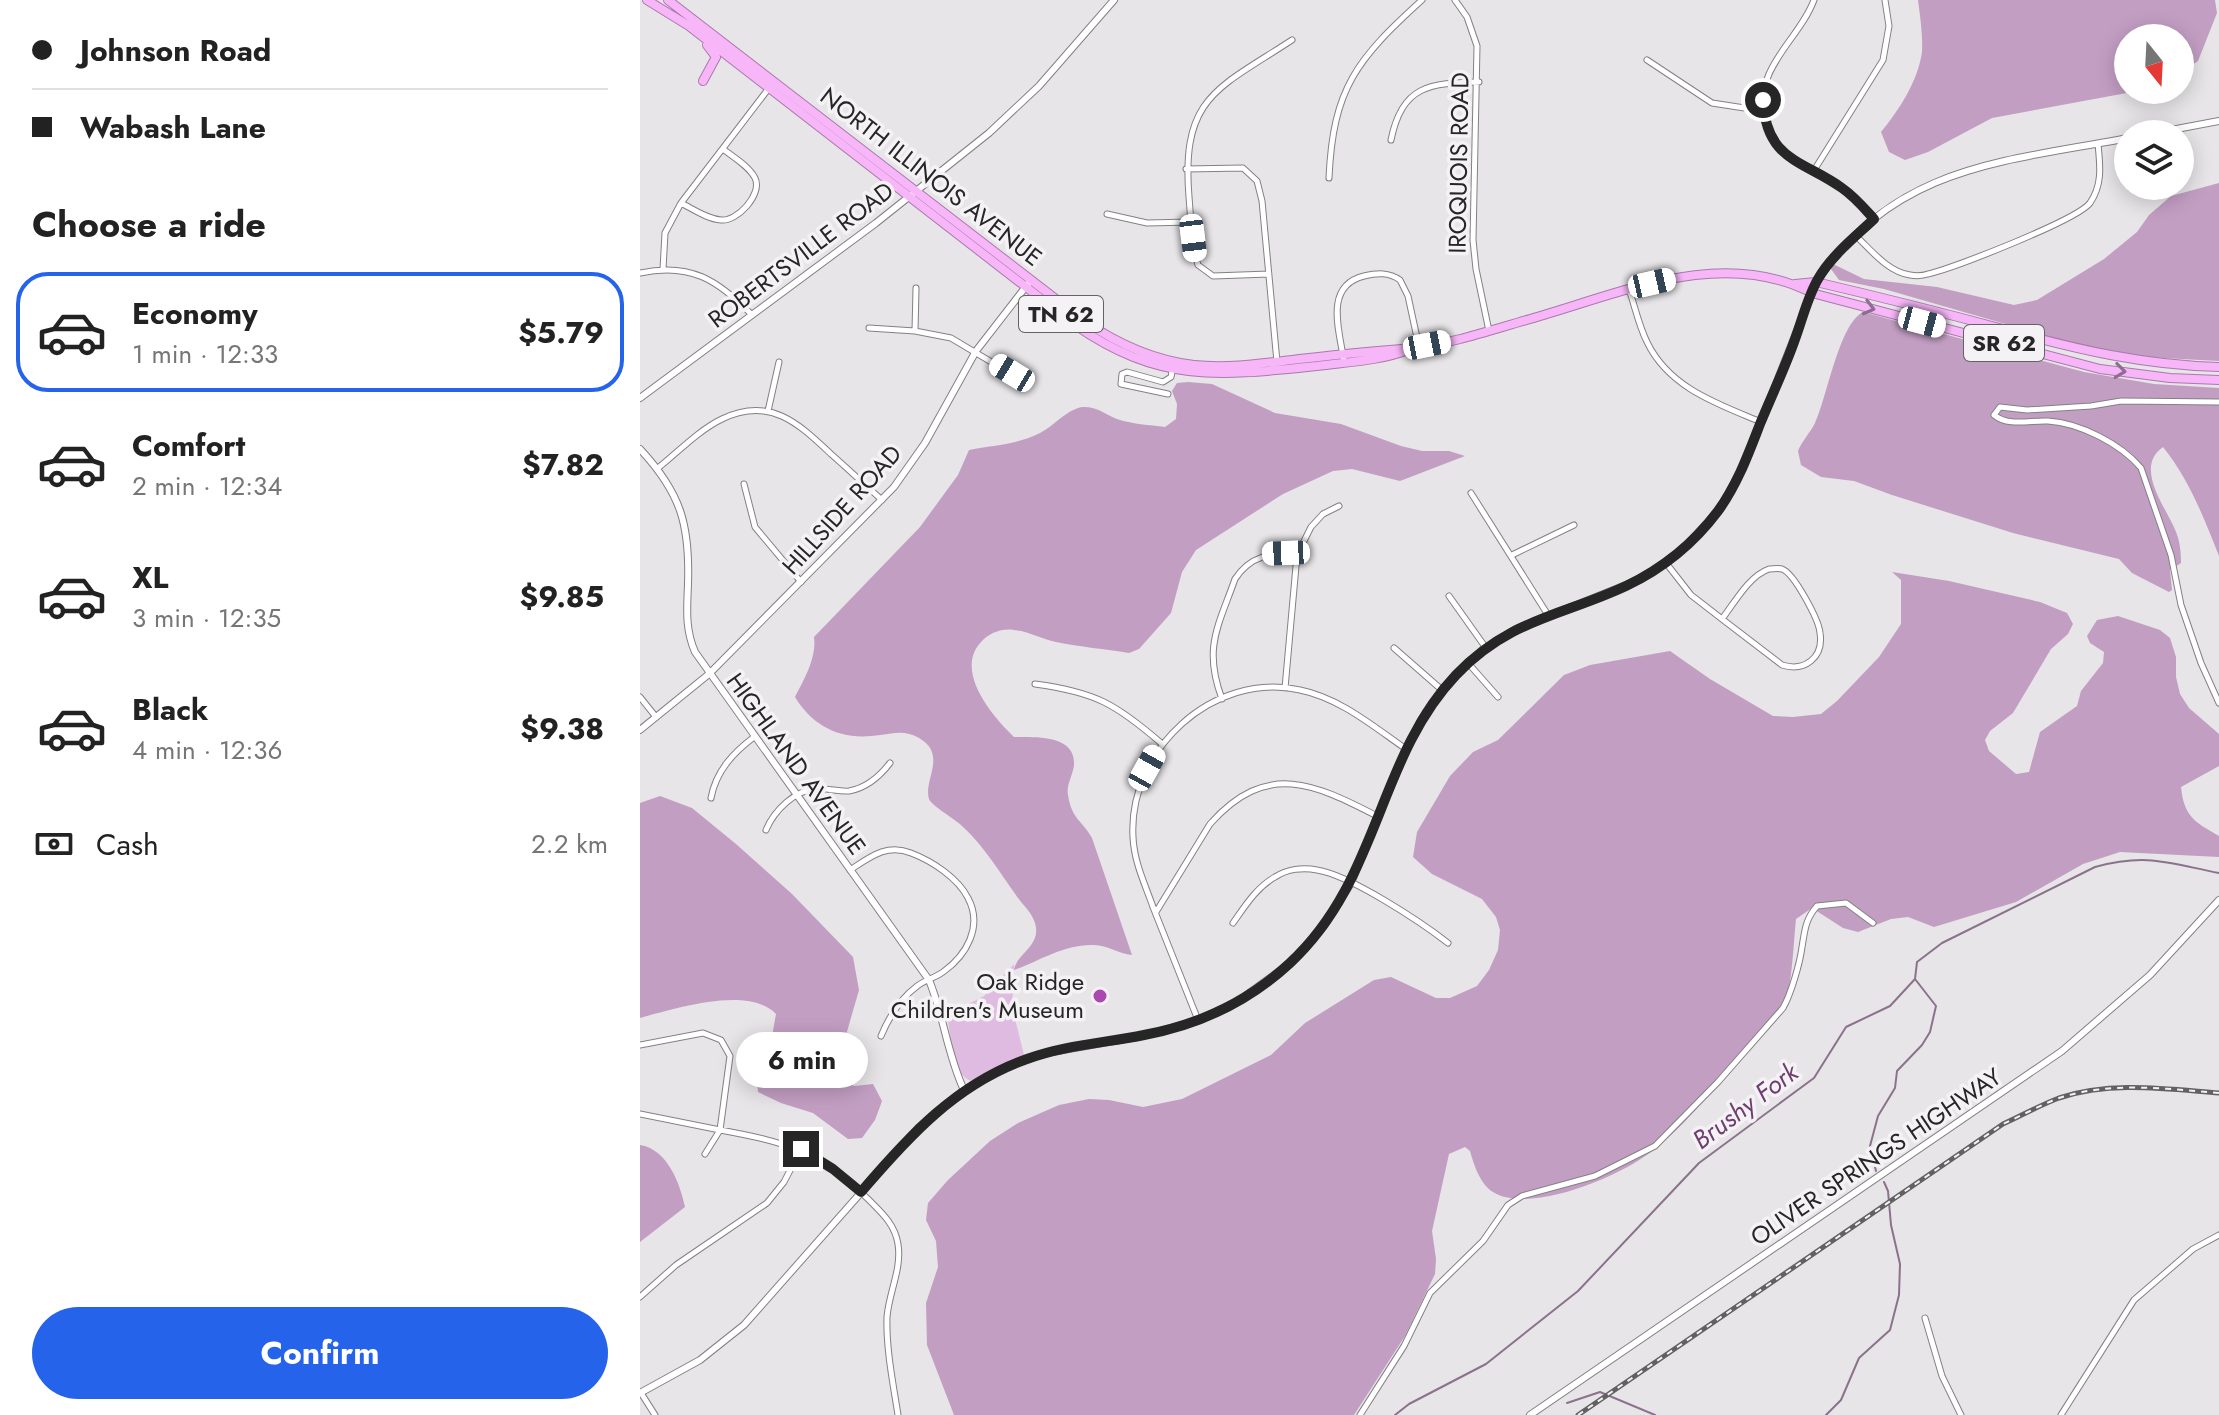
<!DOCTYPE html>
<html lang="en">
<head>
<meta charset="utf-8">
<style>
  :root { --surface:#fff; --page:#f2f2f2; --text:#222; --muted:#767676; --line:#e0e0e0; --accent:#2563eb }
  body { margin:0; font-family:Jost,sans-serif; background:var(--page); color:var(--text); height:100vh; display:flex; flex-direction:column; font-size:30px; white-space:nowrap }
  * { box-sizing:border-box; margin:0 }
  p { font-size:26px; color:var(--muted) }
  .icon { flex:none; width:44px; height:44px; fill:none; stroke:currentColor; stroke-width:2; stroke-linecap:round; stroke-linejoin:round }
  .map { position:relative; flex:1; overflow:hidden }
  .details { display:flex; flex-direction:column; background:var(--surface); width:640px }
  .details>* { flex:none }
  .banner { display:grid; align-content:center; height:176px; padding:0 32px; background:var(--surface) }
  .needle { width:52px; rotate:162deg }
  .fabs { position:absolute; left:1474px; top:24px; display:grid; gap:16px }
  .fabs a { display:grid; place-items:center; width:80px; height:80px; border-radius:50%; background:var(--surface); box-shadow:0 4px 20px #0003; font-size:40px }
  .end { position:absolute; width:36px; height:36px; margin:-18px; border:10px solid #272627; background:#fff; box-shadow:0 0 0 4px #fff }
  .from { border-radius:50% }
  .bubble { position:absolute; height:56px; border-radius:28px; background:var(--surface); box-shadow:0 4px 20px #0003; font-size:26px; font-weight:700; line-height:56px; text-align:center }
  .car { position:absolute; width:24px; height:48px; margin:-24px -12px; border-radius:10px; box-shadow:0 0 6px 2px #0007; background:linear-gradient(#fff 24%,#345 0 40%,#fff 0 76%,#345 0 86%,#fff 0) }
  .banner b { display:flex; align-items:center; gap:28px; height:76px; font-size:30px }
  .banner b+b { border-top:2px solid var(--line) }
  .banner i { width:20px; height:20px; background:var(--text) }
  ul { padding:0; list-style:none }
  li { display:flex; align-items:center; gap:24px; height:120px; margin:0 16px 12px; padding:0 16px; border:4px solid transparent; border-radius:32px }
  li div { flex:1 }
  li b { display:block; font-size:30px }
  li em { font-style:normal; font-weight:700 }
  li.on { border-color:var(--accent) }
  li>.icon { width:72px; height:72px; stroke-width:1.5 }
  h2 { padding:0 32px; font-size:36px; line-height:96px }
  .pay { display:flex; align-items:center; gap:20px; height:88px; padding:0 32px; font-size:30px }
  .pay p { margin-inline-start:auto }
  .primary-button { display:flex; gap:16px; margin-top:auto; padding:16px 32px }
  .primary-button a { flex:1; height:92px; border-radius:48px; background:var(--accent); color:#fff; font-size:32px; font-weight:700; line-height:92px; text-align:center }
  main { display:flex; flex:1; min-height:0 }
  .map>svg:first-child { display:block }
</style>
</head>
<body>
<main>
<section class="details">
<div class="banner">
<b><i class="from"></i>Johnson Road</b>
<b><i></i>Wabash Lane</b>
</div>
<h2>Choose a ride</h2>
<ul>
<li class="on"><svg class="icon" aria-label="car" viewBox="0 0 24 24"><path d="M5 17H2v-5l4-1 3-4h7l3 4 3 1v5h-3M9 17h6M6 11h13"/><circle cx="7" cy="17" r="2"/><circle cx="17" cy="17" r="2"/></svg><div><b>Economy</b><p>1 min · 12:33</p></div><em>$5.79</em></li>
<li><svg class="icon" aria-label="car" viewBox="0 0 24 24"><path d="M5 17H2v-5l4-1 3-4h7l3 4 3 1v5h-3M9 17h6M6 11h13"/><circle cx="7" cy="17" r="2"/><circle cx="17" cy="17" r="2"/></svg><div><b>Comfort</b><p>2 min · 12:34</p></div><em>$7.82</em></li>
<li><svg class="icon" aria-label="car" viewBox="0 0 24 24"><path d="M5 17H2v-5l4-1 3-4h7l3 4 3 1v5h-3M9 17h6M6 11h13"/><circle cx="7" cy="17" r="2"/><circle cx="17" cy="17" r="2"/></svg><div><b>XL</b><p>3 min · 12:35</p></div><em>$9.85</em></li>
<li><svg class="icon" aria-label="car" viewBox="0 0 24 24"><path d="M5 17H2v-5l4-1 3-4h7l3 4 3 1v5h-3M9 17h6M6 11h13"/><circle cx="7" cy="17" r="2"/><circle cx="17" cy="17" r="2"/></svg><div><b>Black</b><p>4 min · 12:36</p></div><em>$9.38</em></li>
</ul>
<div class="pay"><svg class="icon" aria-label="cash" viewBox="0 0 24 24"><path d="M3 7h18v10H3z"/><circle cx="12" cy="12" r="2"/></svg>Cash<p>2.2 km</p></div>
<div class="primary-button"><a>Confirm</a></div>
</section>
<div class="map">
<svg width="1579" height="1415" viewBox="0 0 1579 1415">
  <rect width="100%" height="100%" fill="#e7e5e7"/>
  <path fill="#e0bbe1" d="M374 964 372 1007 384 1055 331 1081C310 1073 311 1035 307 1015L344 996Z"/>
  <path fill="#c29ec3" d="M1278 0H1575L1577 13 1558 61 1540 73V38H1488V90H1503L1352 118 1288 152 1265 160 1249 152 1241 132C1259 110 1278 81 1282 52 1283 35 1280 16 1278 0Z
    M1579 183V361L1504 357 1438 345 1244 289 1199 280 1191 269 1193 264 1224 279 1297 287 1374 305 1397 300 1464 259 1497 232 1509 215 1531 196Z
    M1223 312 1444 372 1514 384 1579 388V556C1564 518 1549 479 1523 447 1493 468 1527 508 1536 532 1540 542 1541 552 1541 563L1530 570 1532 590 1529 592 1492 573 1479 559 1373 533 1252 495 1214 481 1181 477 1161 465 1158 451C1162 441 1170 433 1175 423 1187 398 1199 324 1223 312Z
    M548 382 572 384 635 413 701 424 761 446 782 451H809L825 456 760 481 712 469 693 471 643 494 556 550 542 572 531 613 499 649 489 653C465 649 440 647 416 642 402 639 388 631 374 630 362 628 349 633 341 642 314 671 352 716 374 737 394 737 436 734 434 765 433 775 426 785 428 795 432 820 442 820 452 838L492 955C479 954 468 945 454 945 424 944 402 960 374 970 376 954 402 946 395 923 392 913 384 906 378 898 360 873 345 847 322 826 315 819 292 806 289 799 283 780 308 755 279 738 263 728 248 735 231 736 198 739 172 725 155 697 164 680 177 657 174 637L280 527 318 475 329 450C354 445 376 445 400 433 414 426 426 410 442 407 456 406 465 414 477 419 491 424 510 425 525 427L536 419 537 404 532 391 537 383Z
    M1252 572 1309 581 1400 602 1427 613 1433 624 1428 634 1411 649 1373 713 1350 731 1345 740 1349 751 1376 774 1389 772 1400 732 1437 706 1441 691 1463 663 1464 652 1450 643 1447 636 1457 620 1478 616 1520 630 1530 638 1536 657V677L1540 694 1549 708 1579 734V766L1541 787C1544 817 1555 822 1579 836V857L1480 852 1443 864 1376 902 1294 927 1268 917 1251 919 1218 932 1203 928 1172 908 1156 919C1154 939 1152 979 1147 997 1139 1022 1113 1045 1096 1064 1069 1094 1043 1128 1011 1152 980 1176 890 1215 853 1192 840 1184 834 1165 830 1151L825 1147 809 1154 792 1231 796 1259 795 1274 765 1336 714 1415H314L287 1345 286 1303 298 1267 296 1241 286 1220 288 1203 308 1180 350 1141 378 1123 419 1105 449 1099 469 1100 503 1107 542 1099 631 1055 665 1023 734 980 751 977 796 998H810L837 986 849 970 858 950 860 930 856 917 842 899 792 874 773 857 777 832 810 776 833 752 858 740 924 675 950 665 1030 651 1070 679 1133 716 1153 717 1181 714 1197 701 1239 657 1261 624V580Z
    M20 796 52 808 96 844 152 894 213 957 219 990 202 1049 201 1077 214 1086 233 1084 242 1101 235 1120 222 1138 208 1139 173 1113 141 1103 118 1092 115 1061 131 1042 136 1014C108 985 34 1009 0 1018V803Z
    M0 1145C27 1149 40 1183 45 1207L0 1242Z"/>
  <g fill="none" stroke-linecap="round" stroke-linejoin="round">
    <path stroke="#8b728c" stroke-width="2" d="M1236 1171 1230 1146 1238 1116 1255 1088 1257 1071 1282 1045 1290 1032 1296 1006 1275 979
      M927 1403 960 1392 1015 1415
      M755 1415 769 1404 846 1364 938 1291 1059 1163 1174 1078 1206 1027 1250 1006 1275 979 1277 962 1302 943 1455 867C1507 853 1528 863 1579 873
      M1186 1415 1201 1400 1219 1358 1250 1330 1259 1295 1260 1264 1251 1225 1248 1191 1244 1182"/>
    <g stroke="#848184" stroke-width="7">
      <path id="minor" d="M815 0 827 17 837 46 833 240 836 269 849 331
        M1174 0C1164 27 1141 47 1129 74 1117 102 1125 139 1149 158 1165 171 1187 177 1203 189 1215 197 1224 209 1234 219
        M1007 60 1072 103 1124 111
        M751 140C762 85 790 83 839 82
        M546 169 603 168 617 181 622 201 637 362
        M1173 172 1243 60 1249 26 1245 0
        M689 178C693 88 717 59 782 0
        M41 203C53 209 67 219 81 220 97 222 123 194 115 178 109 166 93 157 83 149
        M467 214 507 223 551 222
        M1216 236C1231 250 1248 272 1270 275 1276 276 1282 276 1288 274 1314 268 1437 220 1450 203 1463 184 1460 165 1458 144
        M23 269 25 233 41 203 129 88
        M0 273C50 262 78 280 112 315
        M629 274 573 276 558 265C551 243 551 219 549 197 541 97 577 89 652 40
        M989 289C995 307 999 326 1007 342 1029 388 1078 404 1121 422
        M229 328 275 331 311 338 385 382
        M275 331 276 288
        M704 362C700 332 683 286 724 276 737 273 749 272 760 280L768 296 779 347
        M528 394 481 384 482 374 487 372 523 382 531 377 533 366
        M1579 402 1481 401 1451 406 1387 410 1360 407 1354 415C1368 427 1391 420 1408 421 1440 423 1481 444 1501 468L1531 555 1541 605 1561 663 1579 703
        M128 411 139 362
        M18 468C38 452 59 430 82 419 130 396 158 423 191 454 208 469 225 485 242 500
        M104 484 115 527 161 582
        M831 493 908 615
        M872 555 934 525
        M1026 563 1051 595 1082 619
        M1129 569C1133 569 1138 568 1142 569 1154 573 1179 620 1180 633 1184 658 1164 672 1142 665L1082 619C1095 602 1109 576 1129 569Z
        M809 596 846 648
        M754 648 802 690
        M828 663 858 697
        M395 684C455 692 476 704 521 743
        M645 688 657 555 671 527 683 514 699 506
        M0 697 16 717
        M582 699C563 648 578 627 595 579 610 556 631 552 657 555
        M71 798C76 771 93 753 114 737
        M126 830C134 811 155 789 178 789 188 788 199 792 209 791 226 788 240 776 250 763
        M210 870C230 857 247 843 271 853 292 861 318 878 328 898 343 926 327 955 303 972 295 978 284 980 276 987 260 999 249 1017 241 1036
        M516 912 570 824C627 760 675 784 739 817
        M593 923C605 906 617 887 635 877 647 869 663 867 677 870 710 875 781 922 808 943
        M558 1020C543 982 528 945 513 907 505 884 494 862 493 837 488 750 573 671 660 690 700 698 734 727 766 749
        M0 1045 63 1033 81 1040 90 1056 80 1130 0 1114
        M65 1154 80 1130C146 1142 179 1151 228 1199 241 1212 255 1224 258 1244 262 1269 249 1292 247 1317 246 1349 253 1383 258 1415
        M0 1297 36 1265 127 1203 144 1182 161 1149
        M1285 1318 1302 1376 1321 1415
        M1 1393 15 1415
        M720 1415 764 1346 790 1293 843 1241 868 1205 882 1196 955 1176 1015 1146 1078 1082 1143 1008C1151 994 1160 963 1162 947 1165 930 1165 920 1177 906L1206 903 1233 923
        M1421 1415 1494 1300 1553 1249 1579 1235"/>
    </g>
    <g stroke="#848184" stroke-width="8">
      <path id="tertiary" d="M1510 134 1579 121
        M0 398 236 223 349 133 399 86 474 0
        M0 449C41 493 50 525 48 584 47 609 45 629 55 652L289 980C304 1016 307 1054 324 1090
        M0 730 69 674 254 487 285 443 336 351 391 280
        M0 1393 60 1360 104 1325 279 1127 324 1090 370 1065 406 1053 502 1036 556 1021 597 1002 649 964 684 926 711 883 766 749 786 712 817 673 846 648 876 629 1001 579 1043 549 1079 510 1105 463 1176 282C1256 165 1362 162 1488 138"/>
    </g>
    <g stroke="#848184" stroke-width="8">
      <path id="secondary" d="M890 1415 1422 1051 1510 975 1579 900"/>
    </g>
    <g stroke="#ac78ae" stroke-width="10">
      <path id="trunk" d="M7 0 49 26 435 325C520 384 580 376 677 366 707 362 739 361 768 350
        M28 0 443 320C476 343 513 360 554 365 592 369 631 362 669 358 703 354 737 351 772 348 811 344 851 330 890 319 979 294 1081 246 1172 293L1460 369 1530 378 1579 380
        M63 81 76 57 67 45
        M1155 284 1176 282C1240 297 1304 313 1367 330 1439 350 1504 365 1579 367"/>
    </g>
    <use href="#minor" stroke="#fff" stroke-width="5"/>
    <use href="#tertiary" stroke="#fff" stroke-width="6"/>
    <use href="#secondary" stroke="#fff" stroke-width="6"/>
    <use href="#trunk" stroke="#f6b6f8" stroke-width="8"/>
    <g stroke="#626162" stroke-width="5">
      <path id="rail" d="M938 1415 1363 1124C1381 1116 1400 1105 1419 1098 1471 1081 1526 1089 1579 1093"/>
    </g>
    <use href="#rail" stroke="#f4f2f4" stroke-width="2" stroke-dasharray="6" stroke-linecap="butt"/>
  </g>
  <defs><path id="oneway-chevron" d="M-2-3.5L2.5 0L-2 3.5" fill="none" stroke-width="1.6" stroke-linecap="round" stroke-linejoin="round" transform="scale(2)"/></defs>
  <g stroke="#8e6e90">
    <use href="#oneway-chevron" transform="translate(1229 308) rotate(15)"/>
    <use href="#oneway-chevron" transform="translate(1480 371) rotate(7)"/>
  </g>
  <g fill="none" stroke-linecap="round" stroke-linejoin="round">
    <path stroke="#272627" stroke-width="10" d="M161 1149 193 1169 221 1192C269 1136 316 1084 387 1059 425 1045 465 1043 504 1035 558 1025 609 1001 650 963 740 880 737 758 816 675 869 619 922 616 986 586 1022 569 1054 543 1078 511 1097 485 1108 455 1120 424 1131 397 1144 370 1154 342 1162 321 1167 298 1178 279 1191 256 1215 237 1234 219 1224 208 1215 197 1202 188 1163 160 1126 161 1123 100"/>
  </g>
  <circle fill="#ab49b0" stroke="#f4f2f4" stroke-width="3" cx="460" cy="996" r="8"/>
  <g text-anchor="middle" stroke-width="7" stroke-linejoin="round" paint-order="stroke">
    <g fill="#f4f2f4" stroke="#646364" stroke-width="2">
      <rect x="379" y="296" width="84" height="36" rx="6"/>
      <rect x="1324" y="325" width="80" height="36" rx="6"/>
    </g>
    <g font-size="22" font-weight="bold" fill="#272627">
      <text x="421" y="322">TN 62</text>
      <text x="1364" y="351">SR 62</text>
    </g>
    <g font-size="24" fill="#272627" stroke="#f4f2f4">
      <text transform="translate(819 163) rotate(-89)" y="8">IROQUOIS ROAD</text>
      <text transform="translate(291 177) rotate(38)" y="8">NORTH ILLINOIS AVENUE</text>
      <text transform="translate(161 255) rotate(-37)" y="8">ROBERTSVILLE ROAD</text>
      <text transform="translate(202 510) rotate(-48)" y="8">HILLSIDE ROAD</text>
      <text transform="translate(156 764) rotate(54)" y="8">HIGHLAND AVENUE</text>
      <text transform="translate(1236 1157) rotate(-34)" y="8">OLIVER SPRINGS HIGHWAY</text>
    </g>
    <g font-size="24" fill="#272627" stroke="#f4f2f4" text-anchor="end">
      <text x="444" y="990">Oak Ridge<tspan x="444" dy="28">Children's Museum</tspan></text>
    </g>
    <g font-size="26" font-style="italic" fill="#6e3e6f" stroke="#f4f2f4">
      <text transform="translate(1105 1106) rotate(-37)" y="9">Brushy Fork</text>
    </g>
  </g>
</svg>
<div class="fabs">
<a><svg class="needle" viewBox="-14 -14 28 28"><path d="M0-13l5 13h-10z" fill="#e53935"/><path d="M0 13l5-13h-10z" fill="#767676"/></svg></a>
<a><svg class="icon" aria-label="layers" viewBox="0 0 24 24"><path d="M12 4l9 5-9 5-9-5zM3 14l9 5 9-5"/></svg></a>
</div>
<i class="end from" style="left:1123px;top:100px"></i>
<i class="end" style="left:161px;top:1149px"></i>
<div class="bubble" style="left:96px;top:1032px;width:132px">6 min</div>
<i class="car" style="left:553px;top:238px;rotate:173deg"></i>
<i class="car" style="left:1012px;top:283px;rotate:77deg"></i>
<i class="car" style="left:1282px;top:322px;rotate:105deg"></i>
<i class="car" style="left:787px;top:345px;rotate:79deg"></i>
<i class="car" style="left:372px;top:373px;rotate:301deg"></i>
<i class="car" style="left:646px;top:553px;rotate:268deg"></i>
<i class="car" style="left:507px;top:768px;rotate:29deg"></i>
</div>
</main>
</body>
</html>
